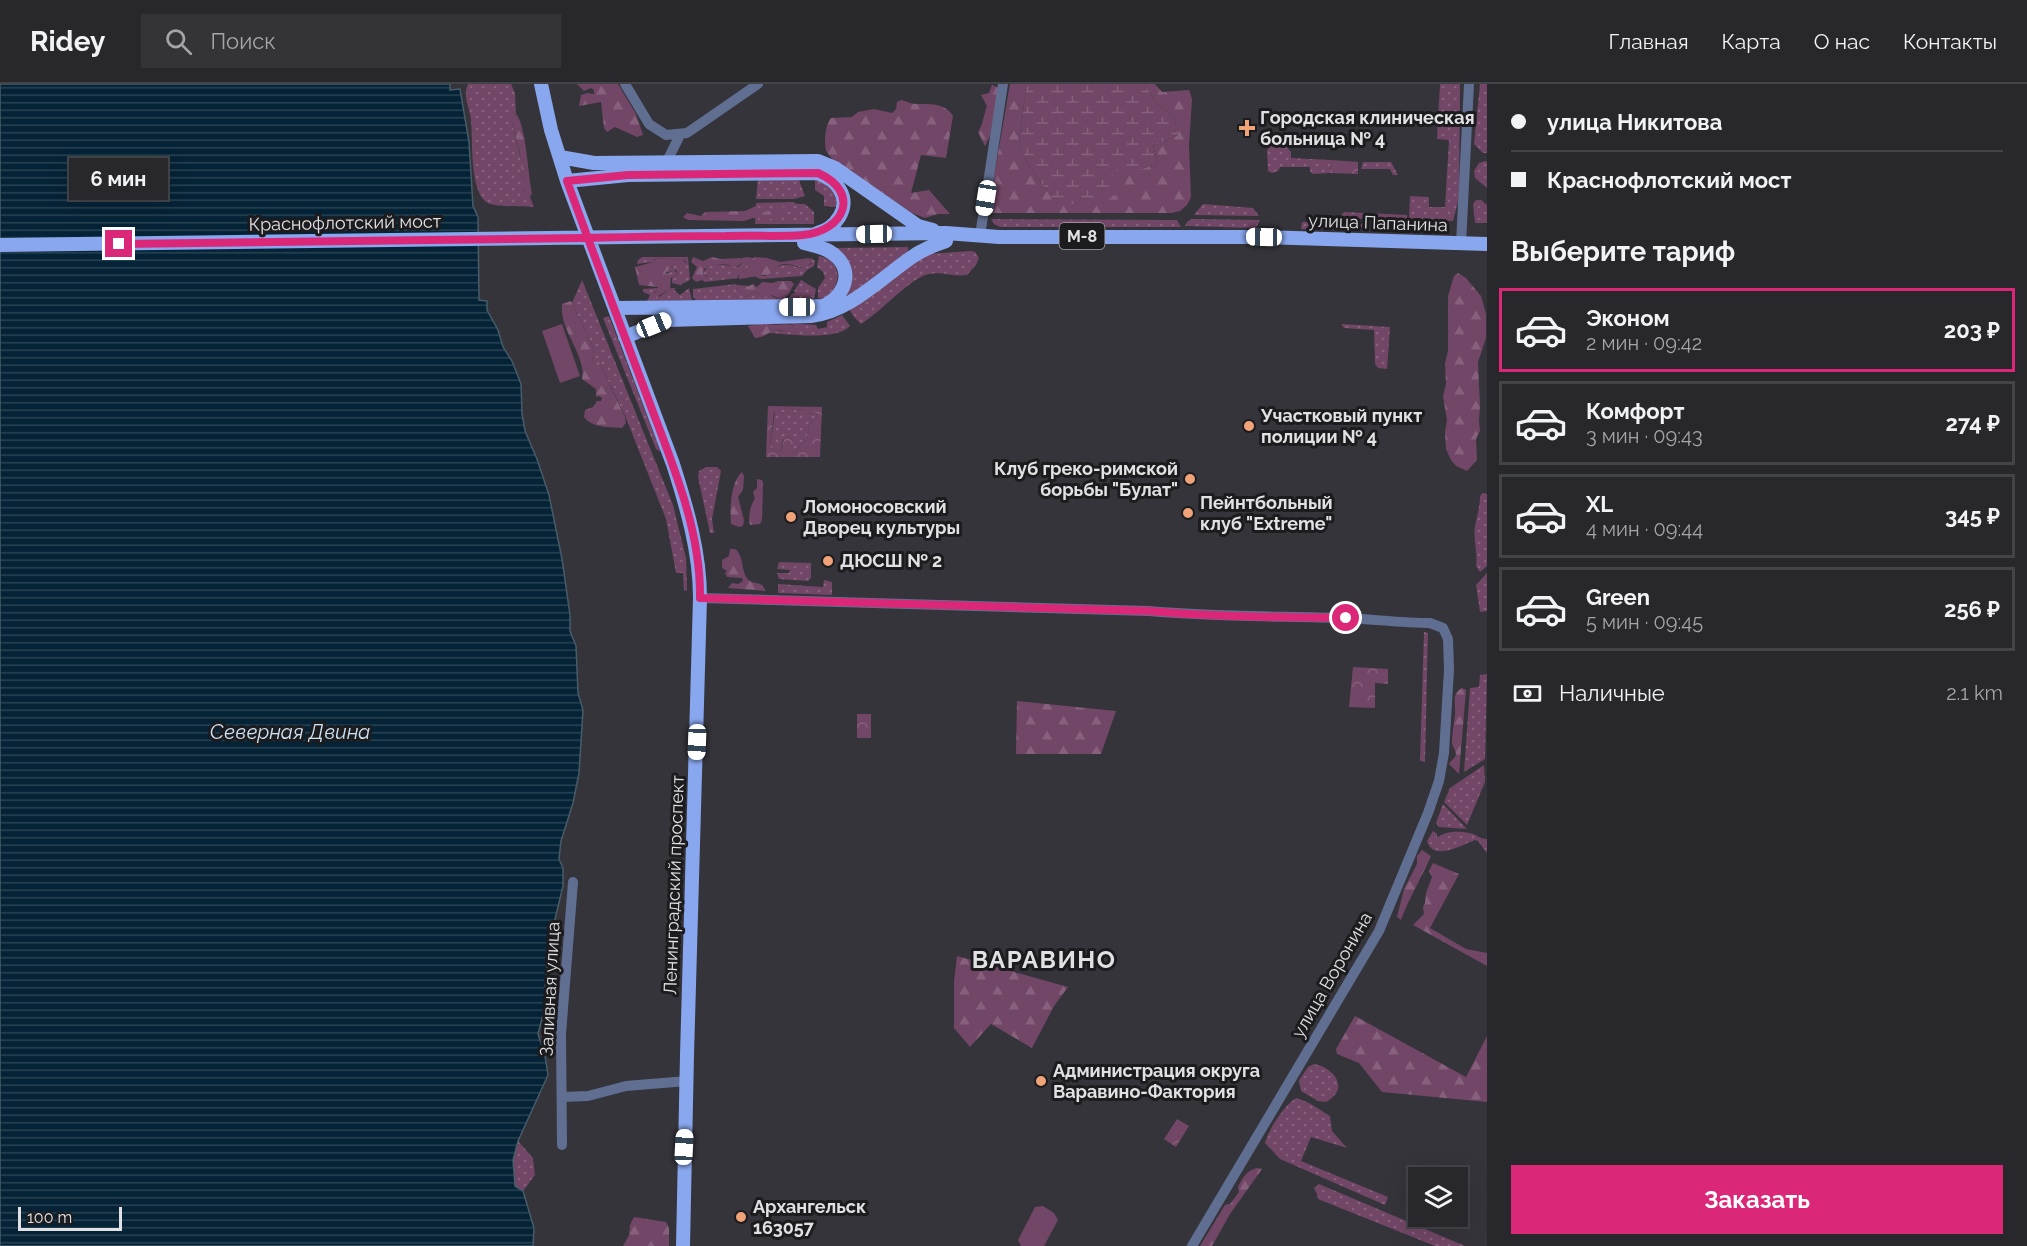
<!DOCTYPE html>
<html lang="ru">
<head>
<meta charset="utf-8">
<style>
  :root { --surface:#27272c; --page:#333338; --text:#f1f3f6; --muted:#a4a5a9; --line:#434448; --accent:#db2777 }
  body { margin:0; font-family:Raleway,sans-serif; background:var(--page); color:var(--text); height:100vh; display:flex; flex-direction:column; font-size:22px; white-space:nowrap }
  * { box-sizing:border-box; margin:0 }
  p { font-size:20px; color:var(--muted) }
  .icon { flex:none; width:33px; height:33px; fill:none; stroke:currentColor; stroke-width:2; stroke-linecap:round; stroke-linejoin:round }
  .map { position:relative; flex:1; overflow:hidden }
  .side { display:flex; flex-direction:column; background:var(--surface); width:540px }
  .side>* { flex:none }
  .banner { display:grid; align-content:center; height:132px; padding:0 24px; background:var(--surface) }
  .fabs { position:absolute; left:1408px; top:1083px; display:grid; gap:12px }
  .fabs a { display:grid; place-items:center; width:60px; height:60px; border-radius:0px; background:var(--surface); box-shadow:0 6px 24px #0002,0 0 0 2px var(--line); font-size:30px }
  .scale { position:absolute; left:18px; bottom:15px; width:104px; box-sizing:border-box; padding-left:6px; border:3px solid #e1e1e5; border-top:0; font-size:16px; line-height:21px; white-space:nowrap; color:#e1e1e5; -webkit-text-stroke:4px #1c1c1f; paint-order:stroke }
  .end { position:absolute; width:27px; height:27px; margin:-14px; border:8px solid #db2777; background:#fff; box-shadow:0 0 0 3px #fff }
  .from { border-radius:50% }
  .bubble { position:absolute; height:42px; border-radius:0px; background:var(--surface); box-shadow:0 6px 24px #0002,0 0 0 2px var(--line); font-size:20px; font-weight:700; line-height:42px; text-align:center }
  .car { position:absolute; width:18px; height:36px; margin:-18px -9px; border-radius:8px; box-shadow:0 0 4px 2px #0007; background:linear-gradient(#fff 24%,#345 0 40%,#fff 0 76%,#345 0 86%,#fff 0) }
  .banner b { display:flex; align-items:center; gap:21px; height:57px; font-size:22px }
  .banner b+b { border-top:2px solid var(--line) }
  .banner i { width:15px; height:15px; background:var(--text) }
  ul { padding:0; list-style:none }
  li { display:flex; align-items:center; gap:18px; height:84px; margin:0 12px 9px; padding:0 12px; border:3px solid var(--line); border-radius:0px }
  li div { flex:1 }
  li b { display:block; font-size:22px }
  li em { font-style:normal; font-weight:700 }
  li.current { border-color:var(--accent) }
  li>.icon { width:54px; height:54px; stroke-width:1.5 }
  h2 { padding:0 24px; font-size:27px; line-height:72px }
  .pay { display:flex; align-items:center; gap:15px; height:66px; padding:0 24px; font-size:22px }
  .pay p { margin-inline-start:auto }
  .primary-button { display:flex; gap:12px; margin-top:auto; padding:12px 24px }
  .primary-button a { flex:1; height:69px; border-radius:0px; background:var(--accent); color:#fff; font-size:24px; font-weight:700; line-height:69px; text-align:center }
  header { display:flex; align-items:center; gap:36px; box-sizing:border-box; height:84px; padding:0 30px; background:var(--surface); border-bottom:2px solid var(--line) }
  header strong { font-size:28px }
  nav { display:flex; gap:33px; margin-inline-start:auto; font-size:21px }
  .search { width:420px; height:54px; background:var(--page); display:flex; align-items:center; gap:15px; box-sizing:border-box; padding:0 21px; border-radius:0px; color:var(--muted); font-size:22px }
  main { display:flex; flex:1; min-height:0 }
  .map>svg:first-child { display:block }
</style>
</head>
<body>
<header>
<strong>Ridey</strong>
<div class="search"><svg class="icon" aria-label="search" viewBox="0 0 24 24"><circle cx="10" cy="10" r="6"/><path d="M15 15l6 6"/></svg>Поиск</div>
<nav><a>Главная</a><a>Карта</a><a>О нас</a><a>Контакты</a></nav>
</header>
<main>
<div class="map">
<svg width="1487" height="1162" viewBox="0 0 1487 1162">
  <defs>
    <pattern id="grass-dots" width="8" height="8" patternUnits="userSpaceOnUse" patternTransform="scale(1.5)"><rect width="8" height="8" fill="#724666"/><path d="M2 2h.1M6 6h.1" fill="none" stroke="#86607c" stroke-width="1.8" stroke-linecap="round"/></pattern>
    <pattern id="forest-firs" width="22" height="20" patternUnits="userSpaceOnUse" patternTransform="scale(1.5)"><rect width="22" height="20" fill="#724666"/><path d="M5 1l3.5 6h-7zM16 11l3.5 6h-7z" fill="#86607c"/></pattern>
    <pattern id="wetland-marsh" width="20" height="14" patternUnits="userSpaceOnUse" patternTransform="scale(1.5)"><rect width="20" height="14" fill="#724666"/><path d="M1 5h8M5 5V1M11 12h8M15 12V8" fill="none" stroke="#86607c"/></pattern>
    <pattern id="park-crowns" width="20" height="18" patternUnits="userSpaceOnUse" patternTransform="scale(1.5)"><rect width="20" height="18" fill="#724666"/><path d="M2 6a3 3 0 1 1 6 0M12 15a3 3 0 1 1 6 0" fill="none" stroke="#86607c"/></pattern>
    <pattern id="water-rules" width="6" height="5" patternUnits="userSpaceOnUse" patternTransform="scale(1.5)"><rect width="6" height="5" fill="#052336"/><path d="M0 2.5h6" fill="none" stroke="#294353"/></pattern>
  </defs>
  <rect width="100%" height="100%" fill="#34343a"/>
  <path fill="url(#grass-dots)" d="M468 0H511L515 9 516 30 512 33V38L523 84 524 107 530 113 534 123C525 122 494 123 488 119 469 110 473 54 471 36 470 24 462 12 468 0Z
    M1440 0H1460L1459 114 1453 137 1409 136 1410 112 1429 113V123H1445L1449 56 1437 55Z
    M1480 0H1487V69H1483L1474 60Z
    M1271 62H1286L1291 68V74L1331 76 1330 89 1313 90 1310 87V83H1280L1278 87 1272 89 1268 87 1267 66Z
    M1485 77 1487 78V104L1475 94 1474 87 1479 79Z
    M1363 78H1391L1398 91H1393L1390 85H1361Z
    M758 95 799 96 805 112 794 115H756Z
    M815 95 829 98 837 116 836 123 824 122V112L815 106Z
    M1476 116H1481L1487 121V139H1475L1473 120Z
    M793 118 797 120H805L814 128V140H755L756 119Z
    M1203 120 1253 124 1259 132 1194 131Z
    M1344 128 1407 131V136L1339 134Z
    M991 135 1177 136 1181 143H1000L994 140Z
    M1192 135 1260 136 1256 144 1185 142 1187 138Z
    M1302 138 1362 140V143L1349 146 1301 145Z
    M908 163V168L837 221 845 209 835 164Z
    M971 167 975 168 979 174 976 181 967 191C955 193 941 187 929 190 910 194 881 228 861 240L854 233 849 225 927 170Z
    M819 172C844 176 843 207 821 215L818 214V204L825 194 823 188 817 183Z
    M642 173H688L690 196 680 201 672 199V194L678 190 676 186 665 189 674 181 687 179 684 176 656 174 653 178 637 180 638 176Z
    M747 173 753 174 749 178 747 186 739 189 738 194 705 198 700 195 708 193 703 189 707 183 716 180 738 183 742 179V174Z
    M811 174 815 177 814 182 807 186 802 192 762 195 755 193 758 191 765 192C771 187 776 182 783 181 795 179 798 189 812 179L810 175Z
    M582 196 673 421 686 474 687 506 684 507 683 489H676L666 435 626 334 599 278 594 279 592 276 594 265 572 219Z
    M801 196 816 205 814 215 789 214 791 211 796 208 794 207Z
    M736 200 737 201 736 205 745 213 755 208 766 214 770 211 777 215 789 209 784 216 696 217 693 212V205Z
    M658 204 654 209 659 213 671 204H676L674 206 680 211 689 204 692 216 647 217 650 211 643 208V205Z
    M842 231 850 242C837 257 789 250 769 249 778 243 788 250 797 246L795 242 790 239 816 241 818 245 827 243V238Z
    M609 232 661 368 656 365 603 234Z
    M1341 240 1390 243 1387 285 1378 284 1375 280 1374 246 1344 244Z
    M788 323 794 326 804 325 810 330 816 329 817 333 809 341 807 356 801 359 796 369 793 367V356L788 352 783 356 781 366 775 369 770 362 775 328Z
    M706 383H717L721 387 712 435 714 449H710L698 393 699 387Z
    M1483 409 1487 410V482L1480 488 1476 482C1478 469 1473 455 1475 442 1477 432 1480 423 1480 412Z
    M779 478 811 479V494L808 497 779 495 777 489H789L790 486 777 485Z
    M1487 489V527L1480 528 1476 501Z
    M824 496 832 498V511L778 509V500L823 503Z
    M1424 548 1428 549 1425 678 1420 677Z
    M1487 590 1485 675 1464 688 1470 604 1479 603 1480 591Z
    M1484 681 1485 698 1467 741 1444 718 1450 704Z
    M1443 720 1467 745 1439 743 1436 739Z
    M1433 747 1437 750V754C1445 747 1459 747 1469 749 1476 750 1479 755 1487 755V769L1478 757 1475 756C1462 761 1433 778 1427 757Z
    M1314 980C1335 984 1350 1005 1326 1018L1318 1017 1301 1007 1299 996 1308 983Z
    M1297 1014 1309 1019 1330 1032 1332 1047 1347 1064 1311 1053 1301 1077 1388 1113 1385 1121 1280 1075 1265 1059C1268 1047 1285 1019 1297 1014Z
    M518 1057 533 1074 535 1091 523 1107 515 1102 513 1076Z
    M1319 1100 1465 1162H1435L1318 1115 1317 1110 1314 1104Z"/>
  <path fill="url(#forest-firs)" d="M577 0H618L636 30 643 51 637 53 615 43 607 48 604 44 601 18 579 22 581 11 587 9 594 10V6L591 4 584 7Z
    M1010 0H1029L1026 3 1019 60 1027 78 1054 117 1116 112 1111 90 1121 85H1142L1158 79 1153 62 1178 51 1174 32 1158 21 1144 0H1155L1162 8 1189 6 1192 15 1189 61 1191 113 1187 121 1180 127 1172 129H992L989 121Z
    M992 1 999 4 990 52 985 62 978 48C984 39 983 32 987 22L981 11 989 9Z
    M901 16C906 17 911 20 916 20 929 20 946 19 953 32L946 74 921 71 911 109 929 106 950 130H938L925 134 912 129 832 75 826 67C824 58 825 41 831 34L852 33 858 28 874 25 892 29 896 25 897 18Z
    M516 30C526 40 528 92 532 109L530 113 526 111 523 102 520 70 512 38V33Z
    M756 122 759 124 758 129 760 131 767 127H776L782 122 787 126 773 135 753 134 744 137 688 136 683 133 687 129 701 132 705 128 745 127Z
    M693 173 703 177 712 173 720 175 741 174 743 178 735 184C725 178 714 180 704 185L703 189 708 194 696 198 692 194 697 183 691 178Z
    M755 173 767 174 780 178 809 174 812 178C802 189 795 179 784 180 777 181 773 187 768 191 757 191 749 194 739 195V189L747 186 749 177Z
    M657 174 683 176 687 180 684 183 674 181 665 189 667 190 674 186 678 190 671 194 670 205 655 214 653 212 658 203 639 201 635 183 653 178Z
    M1458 189 1466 194 1481 212 1486 230V254L1478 278 1480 322 1479 337 1480 347 1476 355 1477 376 1467 387 1456 382 1451 376 1446 365 1445 348 1447 336 1443 312 1446 300 1445 279 1448 267V212L1454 192Z
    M778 197H791L794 200 789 209 780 215 771 211 766 214 755 208 745 213 742 212 735 203 737 201 749 202 753 200 757 203 762 198 773 199Z
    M571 217 594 265 592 276 594 278H599L625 333 626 339 622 344C609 343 592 344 584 333L585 326 593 323 597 317H601L602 314 599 312 596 313V305L582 295C587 272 559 247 562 220Z
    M763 239C774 243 785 238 795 242L797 246 794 248C786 247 781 245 774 247 766 249 766 253 755 254L748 242Z
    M742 388 744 392 743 406 738 413 744 436 743 442 739 443 731 440C730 425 730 399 742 388Z
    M757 395 762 396 763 400 762 436 760 440 750 441C748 435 750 420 755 415L753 408 757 404Z
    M730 465H735C746 473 739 492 752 498 755 499 759 499 762 501L766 507 728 504 732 499 738 500 743 497 742 494 727 493 725 489 727 487 722 484V476L729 472Z
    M1462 604 1466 606 1459 690 1449 680C1450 677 1453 676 1455 673 1458 668 1452 663 1452 659 1452 650 1454 639 1455 631 1456 620 1451 610 1462 604Z
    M1017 617 1116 627 1101 670H1016Z
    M1422 766 1431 772C1421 795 1409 814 1401 836L1397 833 1404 805 1417 780V772Z
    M1433 779 1459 790 1430 844 1466 865 1487 869V882L1413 841 1424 830 1423 823 1425 819 1426 809 1432 793 1429 787Z
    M957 872 1068 903 1054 922 1032 964 991 940 970 963 954 944V898Z
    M1355 932 1466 993 1487 952V1018L1382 1008 1359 979 1337 970 1336 965Z
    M1257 1084 1262 1085 1230 1130 1212 1162H1200L1225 1121 1230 1120 1239 1108 1238 1103C1243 1093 1246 1087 1257 1084Z
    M634 1133 666 1138 669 1144V1162H623L629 1151 630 1141Z"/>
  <path fill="url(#wetland-marsh)" d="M1029 0H1144L1158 21 1174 32 1178 51 1153 62 1158 79 1142 85H1121L1112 90 1117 112C1096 120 1076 123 1054 117L1027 78 1019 60 1026 3Z"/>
  <path fill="url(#park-crowns)" fill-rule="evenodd" d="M1331 76 1358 78V90L1330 89Z
    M768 322 822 323 820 373H766ZM788 323 794 326 804 325 810 330 816 329 817 333 809 341 807 356 801 359 796 369 793 367V356L788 352 784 355 781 366 775 369 770 362 774 329Z
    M1353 583 1388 585V600L1375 599V624L1349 623Z
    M857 630H871V654H857Z
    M1177 1035 1189 1042 1176 1063 1164 1055Z"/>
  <path fill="#724666" d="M562 240 580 292 560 299 542 247Z
    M1043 1122 1054 1129 1058 1136 1044 1162H1021L1018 1156 1035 1123Z"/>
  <path fill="url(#water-rules)" stroke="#475c6a" stroke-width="1.5" d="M0 0H450V6L460 5 469 58 473 122 478 133 479 216 487 217V226L498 246 503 263 512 277 521 300 522 330 525 347 537 375 549 411 562 475 570 531V547L576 562 578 609 583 626 579 689 573 719 561 757 559 775 563 784V802L550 856 545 904 547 915 538 950 545 972 548 991 518 1057 513 1076 515 1102 523 1107 534 1144 533 1162H0Z"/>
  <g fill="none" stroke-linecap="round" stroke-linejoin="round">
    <path stroke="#606f91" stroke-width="10" d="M625 0 649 40 666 51 687 49 758 0
      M666 79 680 51
      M980 152 1003 0
      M1461 160 1469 0
      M700 514 1149 527C1214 533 1278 532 1343 534 1372 535 1401 539 1430 539L1443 544 1448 555 1449 586 1444 669 1439 697 1428 729 1379 847 1192 1162
      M562 1013 588 1012 626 1002 687 997
      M562 1061 561 950 573 798"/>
    <path stroke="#89a7ee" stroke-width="14" d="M541 0 551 46 567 97 673 380C687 424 700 468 700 514L687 971 683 1162
      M560 73 594 79 818 77 835 84 918 142 933 146
      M567 97 628 91 818 89C827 93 835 97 840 106 851 124 835 145 817 149
      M0 161 946 149 999 153H1264L1487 160
      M615 224 823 222C849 210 855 181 827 166 820 163 812 161 804 159
      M625 253 667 236 811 232C849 228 880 195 912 173 922 166 934 161 946 157"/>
  </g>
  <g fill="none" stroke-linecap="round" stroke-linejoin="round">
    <path stroke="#db2777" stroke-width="8" d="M119 160C273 158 427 156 581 154 629 153 677 152 726 152 751 151 778 153 803 151 845 147 861 108 818 89L628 91 567 97C593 169 620 240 647 312 671 377 701 444 700 514L1149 527C1214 533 1280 533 1346 534"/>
  </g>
  <g fill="#f0a278" stroke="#1c1c1f" stroke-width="2">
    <path d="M1244 35h6v6h6v6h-6v6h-6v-6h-6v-6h6z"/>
    <circle cx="1249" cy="342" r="6"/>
    <circle cx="1190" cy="395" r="6"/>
    <circle cx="1188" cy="429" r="6"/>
    <circle cx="791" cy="433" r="6"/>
    <circle cx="828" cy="477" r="6"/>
    <circle cx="1041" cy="997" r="6"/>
    <circle cx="741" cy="1133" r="6"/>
  </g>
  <g text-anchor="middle" stroke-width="6" stroke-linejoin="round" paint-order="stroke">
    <rect fill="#1c1c1f" stroke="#a6a6aa" stroke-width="1.5" x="1059.5" y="139" width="45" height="26" rx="4.5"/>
    <g font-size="16" font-weight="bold" fill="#e1e1e5">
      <text x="1082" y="158">М-8</text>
    </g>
    <g font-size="18" font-weight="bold" fill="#e1e1e5" stroke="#1c1c1f" text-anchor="start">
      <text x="1260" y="40">Городская клиническая<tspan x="1260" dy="21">больница № 4</tspan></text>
      <text x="1261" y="338">Участковый пункт<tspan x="1261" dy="21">полиции № 4</tspan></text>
      <text x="1178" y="391" text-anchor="end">Клуб греко-римской<tspan x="1178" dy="21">борьбы "Булат"</tspan></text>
      <text x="1200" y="425">Пейнтбольный<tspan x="1200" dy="21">клуб "Extreme"</tspan></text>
      <text x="803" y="429">Ломоносовский<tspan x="803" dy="21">Дворец культуры</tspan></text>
      <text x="840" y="483">ДЮСШ № 2</text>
      <text x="1053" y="993">Администрация округа<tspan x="1053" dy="21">Варавино-Фактория</tspan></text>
      <text x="753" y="1129">Архангельск<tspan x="753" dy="21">163057</tspan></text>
    </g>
    <g font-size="18" fill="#e1e1e5" stroke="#1c1c1f">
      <text transform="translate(345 139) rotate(-1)" y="6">Краснофлотский мост</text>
      <text transform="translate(1378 139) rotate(2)" y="6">улица Папанина</text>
      <text transform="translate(674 801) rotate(-88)" y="6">Ленинградский проспект</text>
      <text transform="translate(1332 891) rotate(-60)" y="6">улица Воронина</text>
      <text transform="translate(550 905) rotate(-87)" y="6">Заливная улица</text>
    </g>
    <g font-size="20" font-style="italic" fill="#cfe3f4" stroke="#1c1c1f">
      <text x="290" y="655">Северная Двина</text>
    </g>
    <g font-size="24" font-weight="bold" letter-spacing="1.5" fill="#e1e1e5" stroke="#1c1c1f">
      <text x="1044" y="884">ВАРАВИНО</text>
    </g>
  </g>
</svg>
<div class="fabs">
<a><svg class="icon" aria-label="layers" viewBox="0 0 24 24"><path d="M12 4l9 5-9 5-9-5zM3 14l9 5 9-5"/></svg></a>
</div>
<div class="scale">100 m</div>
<i class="end from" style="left:1346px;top:534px"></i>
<i class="end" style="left:119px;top:160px"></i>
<div class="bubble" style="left:69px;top:74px;width:99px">6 мин</div>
<i class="car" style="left:986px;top:114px;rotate:189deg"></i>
<i class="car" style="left:874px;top:150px;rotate:269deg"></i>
<i class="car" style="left:1264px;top:153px;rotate:271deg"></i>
<i class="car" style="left:797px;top:223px;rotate:270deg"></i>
<i class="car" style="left:654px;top:241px;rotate:68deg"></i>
<i class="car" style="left:697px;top:658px;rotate:182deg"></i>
<i class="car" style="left:684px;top:1063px;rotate:3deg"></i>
</div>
<section class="side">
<div class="banner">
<b><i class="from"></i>улица Никитова</b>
<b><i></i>Краснофлотский мост</b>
</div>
<h2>Выберите тариф</h2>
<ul>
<li class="current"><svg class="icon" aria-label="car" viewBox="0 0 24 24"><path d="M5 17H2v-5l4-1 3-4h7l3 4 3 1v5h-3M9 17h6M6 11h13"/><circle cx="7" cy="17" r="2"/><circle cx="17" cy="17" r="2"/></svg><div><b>Эконом</b><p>2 мин · 09:42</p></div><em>203 ₽</em></li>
<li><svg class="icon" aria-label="car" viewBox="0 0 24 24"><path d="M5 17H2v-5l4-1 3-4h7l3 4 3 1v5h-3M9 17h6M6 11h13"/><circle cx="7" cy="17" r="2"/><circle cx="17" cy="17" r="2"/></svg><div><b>Комфорт</b><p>3 мин · 09:43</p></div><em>274 ₽</em></li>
<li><svg class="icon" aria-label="car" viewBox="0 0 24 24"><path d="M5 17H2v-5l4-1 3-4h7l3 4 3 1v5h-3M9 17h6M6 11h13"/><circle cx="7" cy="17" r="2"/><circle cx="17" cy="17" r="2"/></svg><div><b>XL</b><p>4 мин · 09:44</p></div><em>345 ₽</em></li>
<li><svg class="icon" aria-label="car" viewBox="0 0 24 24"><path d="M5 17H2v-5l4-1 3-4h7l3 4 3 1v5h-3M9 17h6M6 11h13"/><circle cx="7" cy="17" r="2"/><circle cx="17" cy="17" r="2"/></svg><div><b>Green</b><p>5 мин · 09:45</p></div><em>256 ₽</em></li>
</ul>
<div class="pay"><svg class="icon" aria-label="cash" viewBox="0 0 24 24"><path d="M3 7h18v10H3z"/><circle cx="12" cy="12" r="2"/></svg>Наличные<p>2.1 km</p></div>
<div class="primary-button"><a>Заказать</a></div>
</section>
</main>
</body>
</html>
